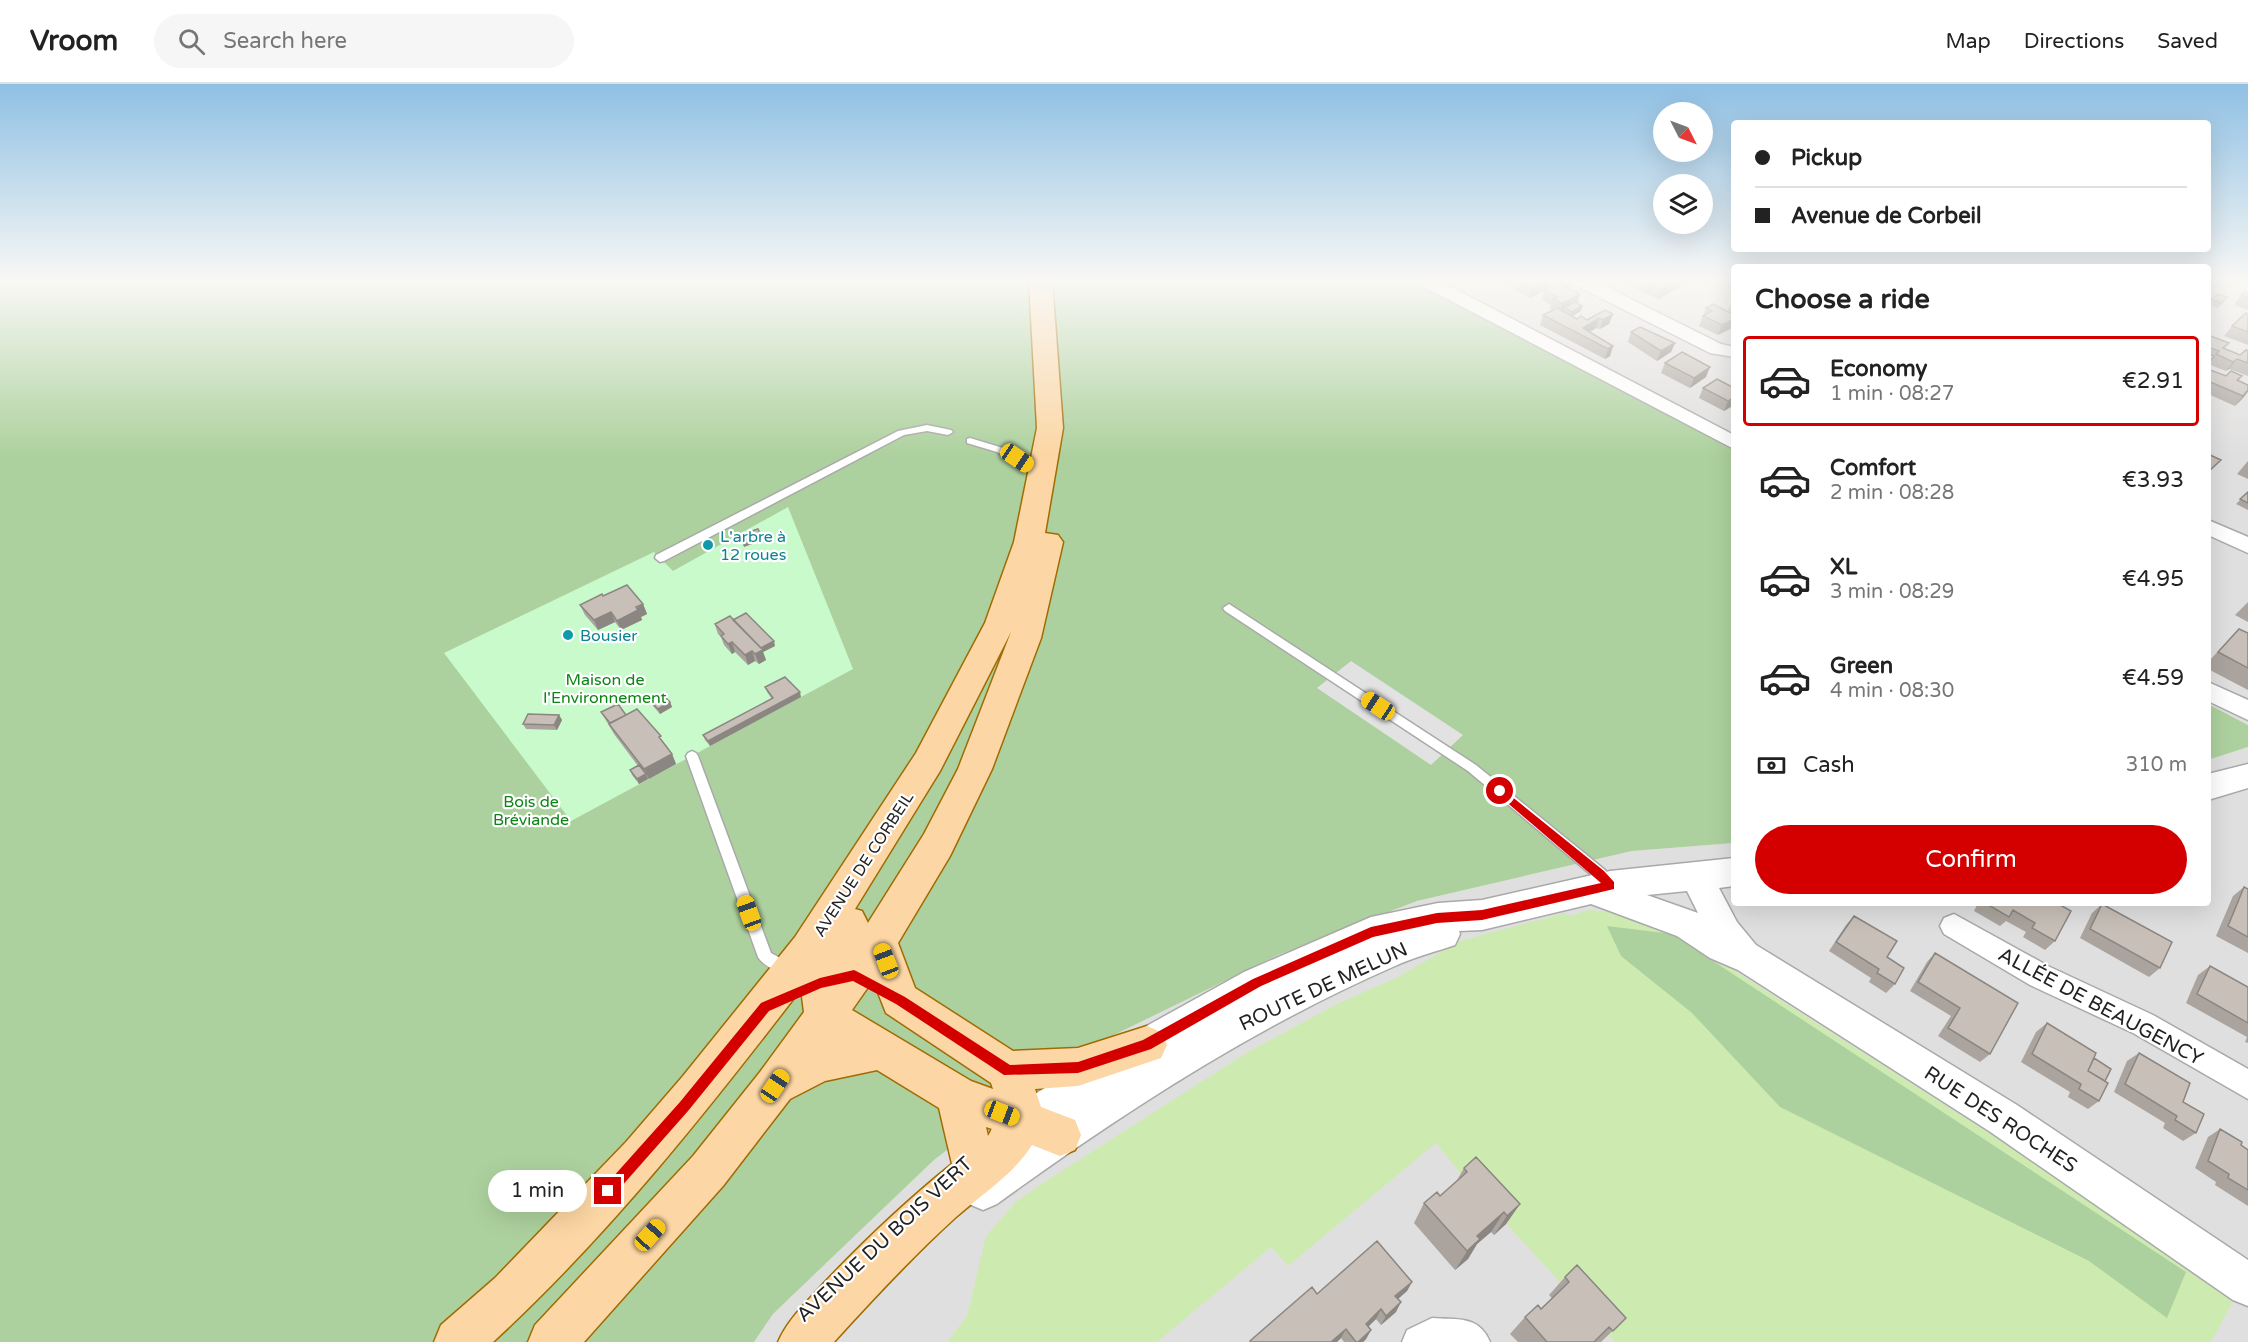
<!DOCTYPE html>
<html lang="en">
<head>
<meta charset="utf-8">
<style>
  :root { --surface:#fff; --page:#f6f6f6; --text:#222; --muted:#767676; --line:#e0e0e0; --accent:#d40000 }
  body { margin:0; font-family:"Varela Round",sans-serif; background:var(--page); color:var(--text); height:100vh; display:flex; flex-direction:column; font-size:22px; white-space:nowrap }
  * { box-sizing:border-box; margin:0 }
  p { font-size:20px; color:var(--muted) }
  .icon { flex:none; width:33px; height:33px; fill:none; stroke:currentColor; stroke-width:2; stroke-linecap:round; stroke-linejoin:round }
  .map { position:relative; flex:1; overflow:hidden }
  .side { position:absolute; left:1731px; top:180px; width:480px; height:642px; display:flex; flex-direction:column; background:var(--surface); border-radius:6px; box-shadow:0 6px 24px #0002 }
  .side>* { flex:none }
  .guide { position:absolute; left:1731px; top:36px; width:480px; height:132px; border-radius:6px; box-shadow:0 6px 24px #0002; display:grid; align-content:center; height:132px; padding:0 24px; background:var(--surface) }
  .needle { width:39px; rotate:132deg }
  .tools { position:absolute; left:1653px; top:18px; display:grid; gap:12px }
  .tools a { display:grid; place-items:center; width:60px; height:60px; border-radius:50%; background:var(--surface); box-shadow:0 6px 24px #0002; font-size:30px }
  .end { position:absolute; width:27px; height:27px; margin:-14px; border:8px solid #d40000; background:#fff; box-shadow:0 0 0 3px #fff }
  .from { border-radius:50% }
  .bubble { position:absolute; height:42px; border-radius:21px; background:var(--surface); box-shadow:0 6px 24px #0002; font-size:20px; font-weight:600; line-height:42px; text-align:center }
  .car { position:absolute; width:18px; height:36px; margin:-18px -9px; border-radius:8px; box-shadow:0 0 4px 2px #0007; background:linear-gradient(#f5c518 24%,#345 0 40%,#f5c518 0 76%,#345 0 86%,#f5c518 0) }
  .guide b { display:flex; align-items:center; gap:21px; height:57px; font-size:22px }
  .guide b+b { border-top:2px solid var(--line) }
  .guide i { width:15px; height:15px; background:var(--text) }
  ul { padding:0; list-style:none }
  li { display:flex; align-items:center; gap:18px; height:90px; margin:0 12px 9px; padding:0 12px; border:3px solid transparent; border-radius:6px }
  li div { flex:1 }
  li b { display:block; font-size:22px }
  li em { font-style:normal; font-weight:600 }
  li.current { border-color:var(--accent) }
  li>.icon { width:54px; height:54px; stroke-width:1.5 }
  h2 { padding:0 24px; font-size:27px; line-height:72px }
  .pay { display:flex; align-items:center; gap:15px; height:66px; padding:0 24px; font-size:22px }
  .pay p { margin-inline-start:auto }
  .cta { display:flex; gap:12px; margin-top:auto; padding:12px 24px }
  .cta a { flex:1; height:69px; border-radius:36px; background:var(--accent); color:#fff; font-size:24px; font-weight:600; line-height:69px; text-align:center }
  header { display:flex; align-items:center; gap:36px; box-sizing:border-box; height:84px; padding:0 30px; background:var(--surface); border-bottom:2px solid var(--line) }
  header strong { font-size:28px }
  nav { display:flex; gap:33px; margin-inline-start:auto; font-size:21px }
  .search { width:420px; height:54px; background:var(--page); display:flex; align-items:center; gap:15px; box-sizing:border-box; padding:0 21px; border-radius:33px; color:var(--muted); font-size:22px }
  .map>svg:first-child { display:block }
</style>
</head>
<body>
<header>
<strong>Vroom</strong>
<div class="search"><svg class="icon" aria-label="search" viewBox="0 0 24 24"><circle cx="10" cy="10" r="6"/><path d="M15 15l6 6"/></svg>Search here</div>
<nav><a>Map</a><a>Directions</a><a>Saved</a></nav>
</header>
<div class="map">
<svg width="2248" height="1258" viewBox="0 0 2248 1258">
  <rect width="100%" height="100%" fill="#f2efe9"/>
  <path fill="#e0dfdf" d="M1424 196H1734V364Z
    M2208 196H2248V641L2208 620Z
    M2248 663V1258H754L773 1230 934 1076 1071 972 1278 871 1417 817 1632 767 1734 759V819H2208V676Z"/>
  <path fill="#cdebb0" d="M1588 826 1625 829 1663 841 2238 1208 2211 1258H1615L1464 1094 1436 1059 1288 1182 1271 1163 1157 1258H947L967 1232 986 1152 1016 1118 1043 1099 1248 968 1339 919 1398 893 1460 857 1564 829 1570 832Z"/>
  <path fill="#add19e" d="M0 196H1424L1734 364V759L1632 767 1417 817 1278 871 1071 972 934 1076 773 1230 754 1258H0Z
    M2208 620 2248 641V663L2208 676Z
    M1607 842 1672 850 2186 1188 2167 1234 2089 1177 1780 1023 1692 929 1621 872Z"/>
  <path fill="#c8facc" d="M788 423 853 585 571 737 444 569 654 468 673 487Z"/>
  <path fill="#e2e2e2" d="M1351 577 1463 651 1431 681 1317 604Z"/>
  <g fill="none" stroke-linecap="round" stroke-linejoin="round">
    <g stroke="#a9a9a9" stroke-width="3">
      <path id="service" d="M927 341 951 346 953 348 948 351 927 347 904 351 664 477 660 478 655 474 656 471 898 347Z
        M970 354 1003 364 1047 390 1046 392H1038L997 368 967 359V355Z
        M1229 520 1476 681 1605 786 1617 801 1615 805C1605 808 1601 800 1595 794L1468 687 1225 527 1223 524Z
        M692 667 696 669 698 672 771 869 793 881 795 885 793 889 788 891C779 888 763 882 758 873L686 672 688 669Z"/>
    </g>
    <g stroke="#a9a9a9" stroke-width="3">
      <path id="minor" d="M1417 196H1438L1734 351V365L1419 200Z
        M1571 196H1593L1721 260 1734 263V273L1710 269 1573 200Z
        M2208 436 2248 453V469L2208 451Z
        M2208 598 2248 616V636L2208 617Z
        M1954 830 2050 883 2153 931 2248 985V1015L2133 949 2030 901 1944 850 1940 842 1944 834Z
        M1432 1234C1457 1236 1479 1231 1490 1258H1402L1407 1246Z"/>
    </g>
    <g stroke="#a9a9a9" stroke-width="3">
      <path id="tertiary" d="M2248 680V704L2208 716V690Z
        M1734 774V802L1719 804 1737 838 1756 861 2017 1021 2248 1176V1222L2233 1216 1989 1047 1738 886 1710 874 1677 852 1591 820 1482 846 1459 847 1460 850 1455 861C1435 868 1414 873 1395 882 1253 944 1122 1029 997 1120L983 1126 969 1120 963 1106 969 1092 1007 1065 996 1060 991 1047 996 1034 1134 949 1244 888 1371 833 1438 819 1482 816 1610 787ZM1687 807 1698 829 1647 811Z"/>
    </g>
    <g stroke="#a06b00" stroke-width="3">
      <path id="primary" d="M1029 196H1052L1063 344 1045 449 1058 451 1063 458 1041 554 992 685 950 772 898 859 915 904 1013 967 1078 964 1147 942 1161 948 1167 961 1161 974 1078 1002 1035 1005 1041 1023 1075 1036 1081 1051 1075 1066 1060 1072 1032 1061C1012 1092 983 1109 956 1133 913 1172 873 1215 834 1258H778C788 1235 806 1219 823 1200 863 1158 906 1117 952 1080L939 1024 877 986 825 997 790 1015 723 1102 584 1258H528L535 1241 693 1072 760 988 804 928 801 905C706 1029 608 1152 493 1258H434L441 1241 495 1194 626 1058 683 992 795 853 916 669 985 539 1014 458 1037 344ZM1011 548 958 685 924 750 866 842 868 839 862 827 855 825 940 687ZM873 896 886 929 991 999 993 1005 971 997 852 926ZM986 1043 992 1045 988 1052Z"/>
    </g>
    <use href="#service" fill="#fff" fill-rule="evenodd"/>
    <use href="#minor" fill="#fff" fill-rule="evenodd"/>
    <use href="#tertiary" fill="#fff" fill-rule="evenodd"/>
    <use href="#primary" fill="#fcd6a4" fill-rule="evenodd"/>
  </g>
  <path fill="#aba49e" d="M1497 196H1514L1506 201Z
    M1515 196H1550L1547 205 1570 203 1568 204 1580 210 1577 220 1582 222 1581 227 1572 232 1577 235 1587 236 1613 230 1609 240 1600 245 1596 244 1590 248 1613 262 1610 272 1605 275 1540 241 1543 231 1552 226 1550 225 1551 221 1542 216 1544 207 1530 214 1513 205Z
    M1627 196H1682L1680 203 1658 215 1626 200Z
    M1696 196H1712L1705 201Z
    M2242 196H2248V200L2241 197Z
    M2248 209V226L2234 221 2241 211Z
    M2211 215 2224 218 2218 224 2208 220Z
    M1734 220V243L1718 251 1699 242 1706 224 1728 227 1729 223Z
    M2248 230V261L2224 252 2232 242Z
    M1631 248 1675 259 1671 268 1657 277 1628 258Z
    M2208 251 2224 265 2240 271 2248 265V292L2229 285 2226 287 2208 280Z
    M1665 279 1706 293 1690 304 1661 289Z
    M2208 288 2226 292H2242L2238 297 2248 301V308L2235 322 2208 310Z
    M1703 304H1734V321L1724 327 1699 314Z
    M2248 377V395L2237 390Z
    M2248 408V426L2236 420Z
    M603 512 643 520 647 530 641 533 642 536 621 546 615 538 598 546 585 531 580 521Z
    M2248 518V538L2235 531Z
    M733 536 775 562 763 568 766 576 759 580 755 577 748 581 735 568 732 570 724 561 721 553 718 550 715 541Z
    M2239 545 2248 549V606L2208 585V578Z
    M765 603 801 613 710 662 705 656 703 651 772 615 767 608Z
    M651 618H670L672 623 660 630 653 622Z
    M601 628 626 631 666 661 672 670 676 680 639 700 632 691 630 686 638 682 614 650Z
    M559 631 562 636 557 646 526 645 523 640Z
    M2244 803 2248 805V869L2216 852 2233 812Z
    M1978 819H2057L2055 857 2045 866 2023 853 2026 848 2006 837 2000 842 1974 827Z
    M2102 820 2160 884 2149 893 2080 854 2092 829Z
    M1854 832 1895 900 1886 909 1869 898 1871 894 1829 867 1846 841Z
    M1935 869 1990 970 1980 978 1938 952 1951 932 1910 907 1927 878Z
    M2210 882 2248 903V959L2245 958 2247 953 2186 919 2198 891Z
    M2047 939 2094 974 2105 997 2099 1017 2088 1025 2068 1013 2070 1008 2021 978 2036 948Z
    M2139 969 2183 1018 2196 1049 2183 1057 2163 1044 2165 1039 2114 1008 2127 977Z
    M2220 1045 2241 1061 2248 1066V1122L2215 1101 2216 1098 2195 1084 2208 1053Z
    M1464 1084 1520 1120 1506 1140 1494 1151 1491 1148 1477 1160 1468 1175 1455 1186 1414 1139 1424 1119 1440 1112 1456 1098Z
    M1565 1193 1626 1234 1601 1258H1518L1510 1250 1525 1233 1541 1225 1552 1214 1549 1211Z
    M1412 1198 1407 1207 1398 1215 1396 1228 1381 1241 1376 1235 1368 1242 1371 1246 1366 1255 1363 1258H1344L1341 1254 1337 1258H1250L1317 1210Z"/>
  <path fill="#8b8681" d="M1507 196H1514L1506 201Z
    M1548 196H1550L1547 205 1530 214 1532 205Z
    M1677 196H1682L1680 203 1658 215 1662 205Z
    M1707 196H1712L1705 201Z
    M1572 198 1570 203 1562 207 1564 202Z
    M1580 210 1577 220 1564 224 1563 228 1559 230 1562 220Z
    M1582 222 1581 227 1571 233 1572 228Z
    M1613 230 1609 240 1600 245 1603 236Z
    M1599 234 1596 244 1583 252V244Z
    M1734 235V243L1718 251 1722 241Z
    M1675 259 1671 268 1657 277 1661 267Z
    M1613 262 1610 272 1605 275 1608 265Z
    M2237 275 2229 285 2226 287 2233 278Z
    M1710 283 1706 293 1690 304 1694 294Z
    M2248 306 2244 313 2235 322 2243 312Z
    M1734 313V321L1724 327 1728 317Z
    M761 451 763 456 744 463 742 458Z
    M643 520 647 530 641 533 642 536 621 546 617 537Z
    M611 528 615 538 598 546 594 536Z
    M774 557 775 562 763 568 766 576 759 580 755 570 759 565Z
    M732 558 735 568 732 570 728 560Z
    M752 567 755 577 748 581 745 571Z
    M800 608 801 613 710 662 708 657Z
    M670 618 672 623 660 630 658 625Z
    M559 631 562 636 557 646 554 641Z
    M672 670 676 680 649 695 644 685Z
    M646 690 648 695 639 700 637 695Z
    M1520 1120 1506 1140 1494 1151 1507 1132Z
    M1504 1128 1491 1148 1477 1160 1468 1175 1455 1186 1477 1152Z
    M1412 1198 1407 1207 1390 1222 1395 1212Z
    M1401 1218 1396 1228 1381 1241 1386 1232Z
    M1381 1225 1376 1235 1362 1249 1366 1240Z
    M1346 1245 1341 1254 1337 1258H1331Z
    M1371 1246 1366 1255 1363 1258H1358Z"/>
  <path fill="#c7bfb8" stroke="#8b8681" stroke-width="1.5" d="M1516 196H1548L1532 205Z
    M1565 196H1568L1572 198 1564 202 1559 199Z
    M1642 196H1677L1662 205Z
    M1558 199 1580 210 1562 220 1553 215 1557 213 1544 206Z
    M2245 208 2248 209V213L2241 211Z
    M2218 210 2227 213 2221 219 2211 215Z
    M1575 218 1582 222 1572 228 1564 224Z
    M1713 220 1734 231V235L1722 241 1703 232 1712 227 1706 224Z
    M1557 224 1577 235 1581 232 1587 236 1605 226 1613 230 1603 236 1599 234 1583 244 1613 262 1608 265 1543 231Z
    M2246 229 2248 230V248L2232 242Z
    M1640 243 1675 259 1661 267 1631 248Z
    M2208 251 2229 259 2223 264 2240 271 2246 266 2248 267V279L2237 275 2233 278 2216 270 2219 267 2208 263Z
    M1682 268 1710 283 1694 294 1665 279Z
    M2208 269 2214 272 2212 275 2208 274Z
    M2210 286 2226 292 2231 287 2242 292 2237 296 2248 301V306L2243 312 2208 297V288Z
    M1717 295 1734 304V313L1728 317 1703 304Z
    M2208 370 2221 376 2208 388Z
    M2248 408V419L2240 415Z
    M758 445 761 451 742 458 739 451Z
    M627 501 643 520 636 523 638 526 617 537 611 528 594 536 580 521 602 510 603 512Z
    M746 529 774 557 761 564 733 536Z
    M730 532 763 566 755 570 752 567 745 571 732 558 728 560 721 552 724 550 715 540Z
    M2239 545 2248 549V584L2218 568Z
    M785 593 800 608 708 657 703 651 773 614 765 603Z
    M663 611 670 618 658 625 651 618Z
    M618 620 626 631 610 639 601 628Z
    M637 625 661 652 659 653 672 670 644 685 609 640Z
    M528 630 559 631 554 641 523 640Z
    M639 681 646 690 637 695 630 686Z
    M2244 803 2248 805V853L2228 842Z
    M1985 819H2057L2071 827 2055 857 2032 844 2035 839 2013 826 2009 833Z
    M2102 820 2172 858 2160 884 2090 845Z
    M1854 832 1897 857 1887 873 1904 884 1895 900 1877 889 1879 885 1836 858Z
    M1935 869 2018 919 1990 970 1948 944 1960 924 1918 898Z
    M2210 882 2248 903V939L2197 910Z
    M2047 939 2096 969 2088 987 2108 999 2099 1017 2079 1005 2081 1000 2032 970Z
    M2139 969 2190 999 2183 1018 2204 1030 2196 1049 2175 1036 2177 1032 2125 1000Z
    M2094 974 2111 985 2105 997 2088 987Z
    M2220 1045 2242 1058 2241 1061 2248 1066V1106L2228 1094 2229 1090 2208 1077Z
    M1476 1073 1520 1120 1507 1132 1504 1128 1477 1152 1480 1155 1467 1167 1424 1119 1437 1108 1440 1112 1467 1088 1464 1084Z
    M1377 1157 1412 1198 1395 1212 1401 1218 1386 1232 1381 1225 1366 1240 1371 1246 1358 1258H1356L1346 1245 1331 1258H1251L1250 1257 1312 1203 1317 1210Z
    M1577 1181 1626 1234 1613 1247 1609 1243 1594 1258H1547L1525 1233 1538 1221 1541 1225 1569 1198 1565 1193Z"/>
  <linearGradient id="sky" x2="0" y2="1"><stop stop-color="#8fc0e4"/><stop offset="0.53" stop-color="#f9f8f5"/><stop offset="1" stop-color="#f9f8f5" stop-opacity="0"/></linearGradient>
  <rect width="2248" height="372" fill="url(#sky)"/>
  <path fill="#d40000" d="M1500 703 1604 787 1614 798V805L1482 836 1437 839 1373 853 1261 902 1151 965 1078 989 1004 991 896 920 853 897 821 904 769 927 688 1027 613 1112 608 1114 604 1112 602 1107 604 1103 680 1018 761 919 820 894 854 886 858 888 905 913 1010 981 1078 978 1143 956 1253 895 1371 843 1437 829 1482 826 1601 799 1497 710V704Z"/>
  <g fill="#0f9aa8" stroke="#fff" stroke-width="2">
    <circle cx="708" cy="461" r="6"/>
    <circle cx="568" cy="551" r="6"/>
  </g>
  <g text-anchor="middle" stroke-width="4.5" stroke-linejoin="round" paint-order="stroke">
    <g font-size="16" fill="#0d838f" stroke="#fff" text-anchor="start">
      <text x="720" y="458">L'arbre à<tspan x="720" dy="18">12 roues</tspan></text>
      <text x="580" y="557">Bousier</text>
    </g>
    <g font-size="16" fill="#0c8416" stroke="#fff">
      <text x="605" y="601">Maison de<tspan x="605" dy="18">l'Environnement</tspan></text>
      <text x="531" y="723">Bois de<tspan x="531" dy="18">Bréviande</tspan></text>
    </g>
    <g font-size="16" fill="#222" stroke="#fff">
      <text transform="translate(863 780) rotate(-57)" y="6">AVENUE DE CORBEIL</text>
    </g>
    <g font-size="20" fill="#222" stroke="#fff">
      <text transform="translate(1323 902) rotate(-25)" y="7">ROUTE DE MELUN</text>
      <text transform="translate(2101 922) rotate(28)" y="7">ALLÉE DE BEAUGENCY</text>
      <text transform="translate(2001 1035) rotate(33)" y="7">RUE DES ROCHES</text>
      <text transform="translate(884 1155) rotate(-43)" y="7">AVENUE DU BOIS VERT</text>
    </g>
  </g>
</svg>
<div class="tools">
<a><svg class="needle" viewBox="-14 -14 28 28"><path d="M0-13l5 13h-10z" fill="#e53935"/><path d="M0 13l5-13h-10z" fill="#767676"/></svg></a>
<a><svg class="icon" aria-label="layers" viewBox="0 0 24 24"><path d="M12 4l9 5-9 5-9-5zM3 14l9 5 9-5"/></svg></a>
</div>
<i class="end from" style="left:1500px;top:707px"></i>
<i class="end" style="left:608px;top:1107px"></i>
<div class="bubble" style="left:488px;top:1086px;width:99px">1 min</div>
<i class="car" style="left:1017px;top:374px;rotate:124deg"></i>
<i class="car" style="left:1378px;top:622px;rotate:303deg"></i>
<i class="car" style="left:749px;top:829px;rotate:340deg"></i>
<i class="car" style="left:886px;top:877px;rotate:339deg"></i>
<i class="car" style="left:775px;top:1002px;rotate:34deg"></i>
<i class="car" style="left:1002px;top:1029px;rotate:111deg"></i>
<i class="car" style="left:650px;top:1151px;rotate:42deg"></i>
<div class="guide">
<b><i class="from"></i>Pickup</b>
<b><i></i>Avenue de Corbeil</b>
</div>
<section class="side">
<h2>Choose a ride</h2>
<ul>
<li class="current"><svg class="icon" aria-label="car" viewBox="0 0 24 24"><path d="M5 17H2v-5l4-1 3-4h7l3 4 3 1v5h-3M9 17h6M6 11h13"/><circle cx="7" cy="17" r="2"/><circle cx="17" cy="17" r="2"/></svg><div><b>Economy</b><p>1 min · 08:27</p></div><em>€2.91</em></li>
<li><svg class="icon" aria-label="car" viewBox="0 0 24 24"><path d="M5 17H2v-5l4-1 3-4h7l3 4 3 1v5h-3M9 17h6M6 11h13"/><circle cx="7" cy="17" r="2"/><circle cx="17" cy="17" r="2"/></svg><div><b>Comfort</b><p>2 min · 08:28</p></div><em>€3.93</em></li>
<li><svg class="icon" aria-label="car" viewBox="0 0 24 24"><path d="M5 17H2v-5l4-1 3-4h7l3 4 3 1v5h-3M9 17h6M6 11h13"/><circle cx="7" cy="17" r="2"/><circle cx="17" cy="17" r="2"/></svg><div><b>XL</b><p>3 min · 08:29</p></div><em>€4.95</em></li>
<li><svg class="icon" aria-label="car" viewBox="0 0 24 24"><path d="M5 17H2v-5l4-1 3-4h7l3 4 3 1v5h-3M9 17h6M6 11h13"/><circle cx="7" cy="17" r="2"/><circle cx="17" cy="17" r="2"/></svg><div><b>Green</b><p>4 min · 08:30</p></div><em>€4.59</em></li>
</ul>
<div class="pay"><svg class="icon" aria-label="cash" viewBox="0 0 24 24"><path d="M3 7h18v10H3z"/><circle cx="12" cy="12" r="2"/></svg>Cash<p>310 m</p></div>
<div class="cta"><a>Confirm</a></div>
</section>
</div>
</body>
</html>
